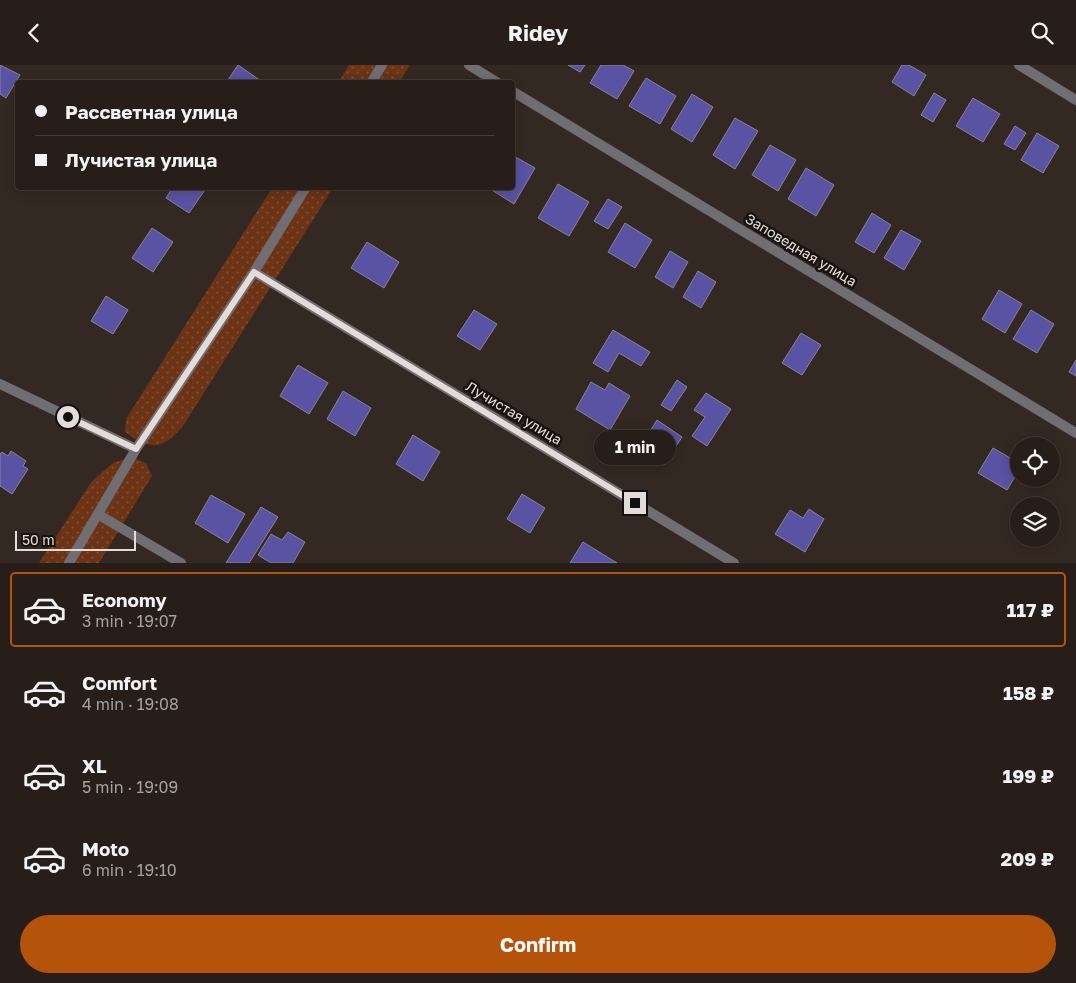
<!DOCTYPE html>
<html lang="en">
<head>
<meta charset="utf-8">
<style>
  :root { --surface:#271e1a; --page:#2f2723; --text:#f1f3f6; --muted:#a4a2a2; --line:#433c39; --accent:#b45309 }
  body { margin:0; font-family:"Golos Text",sans-serif; background:var(--page); color:var(--text); height:100vh; display:flex; flex-direction:column; font-size:19px; white-space:nowrap }
  * { box-sizing:border-box; margin:0 }
  p { font-size:16px; color:var(--muted) }
  .icon { flex:none; width:28px; height:28px; fill:none; stroke:currentColor; stroke-width:2; stroke-linecap:round; stroke-linejoin:round }
  .map { position:relative; height:498px; overflow:hidden }
  .drawer { display:flex; flex-direction:column; background:var(--surface); flex:1 }
  .drawer>* { flex:none }
  .top-card { position:absolute; left:15px; top:15px; width:500px; height:110px; border-radius:5px; box-shadow:0 2px 12px #0003,0 0 0 1px var(--line); display:grid; align-content:center; height:110px; padding:0 20px; background:var(--surface) }
  .fabs { position:absolute; left:1010px; top:372px; display:grid; gap:10px }
  .fabs a { display:grid; place-items:center; width:50px; height:50px; border-radius:50%; background:var(--surface); box-shadow:0 2px 12px #0003,0 0 0 1px var(--line); font-size:25px }
  .scale { position:absolute; left:15px; bottom:12px; width:121px; box-sizing:border-box; padding-left:5px; border:2px solid #e4dcd8; border-top:0; font-size:14px; line-height:18px; white-space:nowrap; color:#e4dcd8; -webkit-text-stroke:4px #17120f; paint-order:stroke }
  .end { position:absolute; width:22px; height:22px; margin:-11px; border:6px solid #e4dcd8; background:#111; box-shadow:0 0 0 2px #111 }
  .from { border-radius:50% }
  .bubble { position:absolute; height:35px; border-radius:18px; background:var(--surface); box-shadow:0 2px 12px #0003,0 0 0 1px var(--line); font-size:16px; font-weight:700; line-height:35px; text-align:center }
  .top-card b { display:flex; align-items:center; gap:18px; height:48px; font-size:19px }
  .top-card b+b { border-top:1px solid var(--line) }
  .top-card i { width:12px; height:12px; background:var(--text) }
  ul { padding:9px 0 0; list-style:none }
  li { display:flex; align-items:center; gap:15px; height:75px; margin:0 10px 8px; padding:0 10px; border:2px solid transparent; border-radius:5px }
  li div { flex:1 }
  li b { display:block; font-size:19px }
  li em { font-style:normal; font-weight:700 }
  li.active { border-color:var(--accent) }
  li>.icon { width:45px; height:45px; stroke-width:1.5 }
  .primary-button { display:flex; gap:10px; margin-top:auto; padding:10px 20px }
  .primary-button a { flex:1; height:58px; border-radius:30px; background:var(--accent); color:#fff; font-size:20px; font-weight:700; line-height:58px; text-align:center }
  header { display:flex; justify-content:space-between; align-items:center; height:65px; padding:0 20px; background:var(--surface); font-size:22px; font-weight:700 }
  .map>svg:first-child { display:block }
</style>
</head>
<body>
<header><svg class="icon" aria-label="back" viewBox="0 0 24 24"><path d="M15 5l-7 7 7 7"/></svg>Ridey<svg class="icon" aria-label="search" viewBox="0 0 24 24"><circle cx="10" cy="10" r="6"/><path d="M15 15l6 6"/></svg></header>
<div class="map">
<svg width="1076" height="498" viewBox="0 0 1076 498">
  <defs>
    <pattern id="grass-dots" width="8" height="8" patternUnits="userSpaceOnUse" patternTransform="scale(1.25)"><rect width="8" height="8" fill="#6c3315"/><path d="M2 2h.1M6 6h.1" fill="none" stroke="#815036" stroke-width="1.8" stroke-linecap="round"/></pattern>
  </defs>
  <rect width="100%" height="100%" fill="#342822"/>
  <path fill="url(#grass-dots)" d="M349 0H410L399 17 338 18Z
    M272 123H333L183 361C162 386 150 385 125 367L126 354Z
    M131 392 146 398 152 411 99 498H39L92 416 113 398Z"/>
  <path fill="#5a52a2" stroke="#858593" d="M0 0 20 10 6 33 0 29Z
    M238 0 264 18H226Z
    M568 0H585L580 7Z
    M601 0H623L634 6 617 34 590 18Z
    M902 0H909L926 10 914 31 892 17Z
    M646 13 676 31 660 59 629 41Z
    M934 28 946 35 933 57 921 50Z
    M692 29 713 42 692 77 671 64Z
    M973 33 1000 49 983 77 956 61Z
    M735 53 758 66 735 104 713 90Z
    M1015 61 1026 68 1015 85 1004 79Z
    M1037 68 1059 81 1043 108 1021 95Z
    M770 80 796 95 778 126 752 110Z
    M512 90 535 103 514 139 487 122H512Z
    M806 103 834 120 816 151 788 134Z
    M558 119 589 137 569 171 538 153Z
    M173 122H207L189 148 166 133Z
    M608 134 622 142 608 164 594 156Z
    M872 148 891 160 874 188 855 177Z
    M625 158 652 175 635 203 608 187Z
    M152 163 173 177 153 207 132 193Z
    M901 165 921 176 904 205 884 193Z
    M367 177 399 197 384 223 351 203Z
    M670 186 688 197 673 223 655 212Z
    M698 206 716 217 701 243 683 232Z
    M999 225 1022 239 1005 268 982 254Z
    M106 231 128 245 113 269 91 256Z
    M474 245 497 259 480 285 457 271Z
    M1031 245 1054 259 1037 288 1013 274Z
    M613 265 650 287 641 301 619 288 608 307 593 298Z
    M801 268 821 280 802 310 782 298Z
    M1076 295V311L1069 307Z
    M298 300 328 318 309 349 280 331Z
    M677 315 687 322 671 346 661 340Z
    M591 317 605 325 609 318 630 331 610 365 576 344Z
    M343 326 371 343 355 371 327 354Z
    M706 328 731 344 707 381 692 371 705 352 694 345Z
    M657 355 682 372 664 400 639 384Z
    M413 370 440 387 423 416 396 399Z
    M993 383 1019 398V405L1007 425 978 408Z
    M11 386 26 396 23 401 28 404 12 429 0 421V389L2 387 8 391Z
    M522 429 545 443 530 468 507 454Z
    M211 430 245 449 228 478 195 458Z
    M261 442 278 452 249 498H226Z
    M809 444 824 454 805 487 775 469 790 445 803 453Z
    M288 467 305 477 293 498H271L258 490 271 469 282 475Z
    M583 477 617 498H570Z"/>
  <g fill="none" stroke-linecap="round" stroke-linejoin="round">
    <path stroke="#706d73" stroke-width="10" d="M469 0 498 18
      M1019 0 1076 35
      M371 18 382 0
      M512 26 1076 368
      M254 207 734 498
      M0 319 136 384
      M99 450 181 498
      M69 498 136 384 254 207 306 122"/>
  </g>
  <g fill="none" stroke-linecap="round" stroke-linejoin="round">
    <path stroke="#e4dcd8" stroke-width="6" d="M68 352 136 384 254 207 635 438"/>
  </g>
  <g text-anchor="middle" stroke-width="5" stroke-linejoin="round" paint-order="stroke">
    <g font-size="14" fill="#e4dcd8" stroke="#17120f">
      <text transform="translate(801 185) rotate(31)" y="5">Заповедная улица</text>
      <text transform="translate(514 348) rotate(31)" y="5">Лучистая улица</text>
    </g>
  </g>
</svg>
<div class="fabs">
<a><svg class="icon" aria-label="locate" viewBox="0 0 24 24"><circle cx="12" cy="12" r="6"/><path d="M12 2v4M12 18v4M2 12h4M18 12h4"/></svg></a>
<a><svg class="icon" aria-label="layers" viewBox="0 0 24 24"><path d="M12 4l9 5-9 5-9-5zM3 14l9 5 9-5"/></svg></a>
</div>
<div class="scale">50 m</div>
<i class="end from" style="left:68px;top:352px"></i>
<i class="end" style="left:635px;top:438px"></i>
<div class="bubble" style="left:594px;top:365px;width:82px">1 min</div>
<div class="top-card">
<b><i class="from"></i>Рассветная улица</b>
<b><i></i>Лучистая улица</b>
</div>
</div>
<section class="drawer">
<ul>
<li class="active"><svg class="icon" aria-label="car" viewBox="0 0 24 24"><path d="M5 17H2v-5l4-1 3-4h7l3 4 3 1v5h-3M9 17h6M6 11h13"/><circle cx="7" cy="17" r="2"/><circle cx="17" cy="17" r="2"/></svg><div><b>Economy</b><p>3 min · 19:07</p></div><em>117 ₽</em></li>
<li><svg class="icon" aria-label="car" viewBox="0 0 24 24"><path d="M5 17H2v-5l4-1 3-4h7l3 4 3 1v5h-3M9 17h6M6 11h13"/><circle cx="7" cy="17" r="2"/><circle cx="17" cy="17" r="2"/></svg><div><b>Comfort</b><p>4 min · 19:08</p></div><em>158 ₽</em></li>
<li><svg class="icon" aria-label="car" viewBox="0 0 24 24"><path d="M5 17H2v-5l4-1 3-4h7l3 4 3 1v5h-3M9 17h6M6 11h13"/><circle cx="7" cy="17" r="2"/><circle cx="17" cy="17" r="2"/></svg><div><b>XL</b><p>5 min · 19:09</p></div><em>199 ₽</em></li>
<li><svg class="icon" aria-label="car" viewBox="0 0 24 24"><path d="M5 17H2v-5l4-1 3-4h7l3 4 3 1v5h-3M9 17h6M6 11h13"/><circle cx="7" cy="17" r="2"/><circle cx="17" cy="17" r="2"/></svg><div><b>Moto</b><p>6 min · 19:10</p></div><em>209 ₽</em></li>
</ul>
<div class="primary-button"><a>Confirm</a></div>
</section>
</body>
</html>
